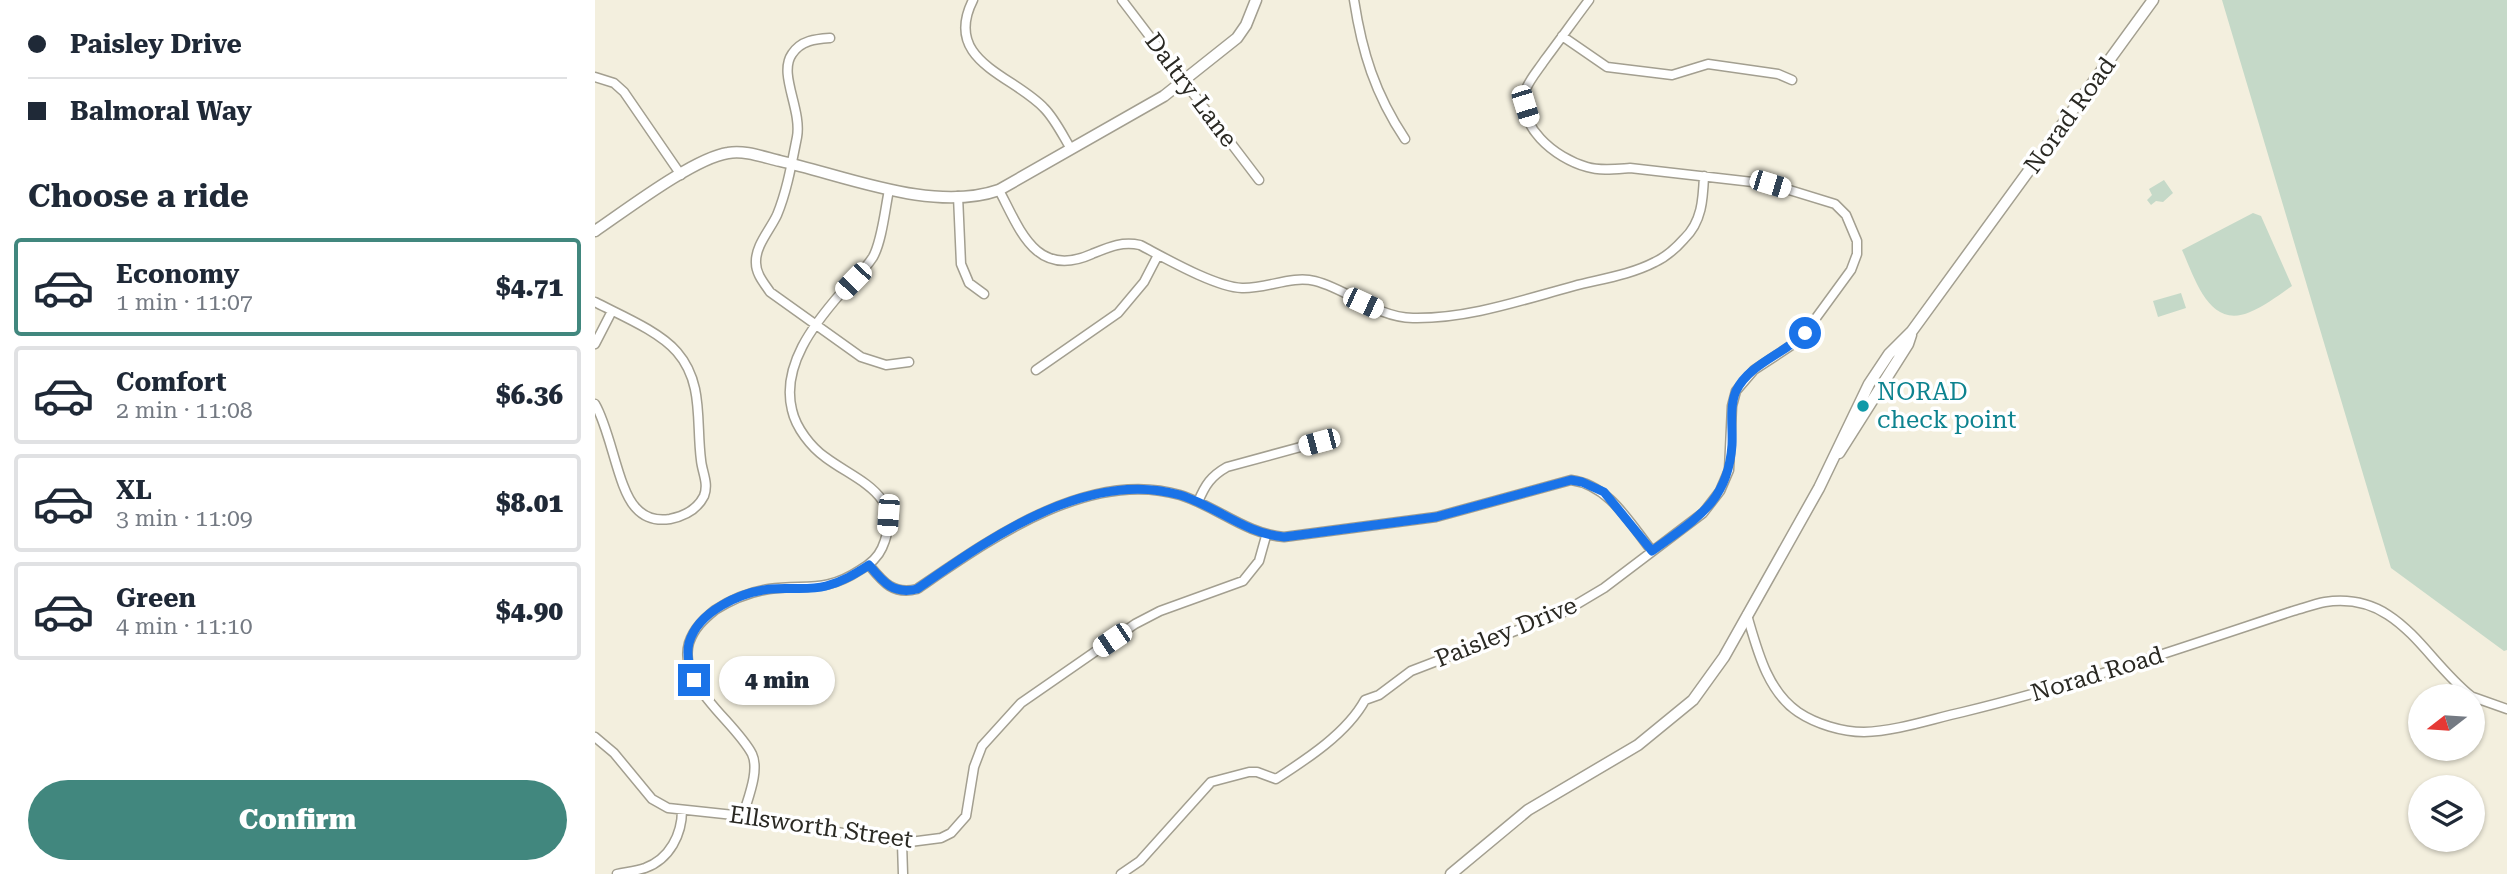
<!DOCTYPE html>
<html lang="en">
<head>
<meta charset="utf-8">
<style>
  :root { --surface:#fff; --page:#f6f6f7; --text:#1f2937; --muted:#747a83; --line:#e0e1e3; --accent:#41877e }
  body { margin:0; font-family:"Roboto Serif",serif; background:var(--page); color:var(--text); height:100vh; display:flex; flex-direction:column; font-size:26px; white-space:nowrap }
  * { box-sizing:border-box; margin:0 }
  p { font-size:23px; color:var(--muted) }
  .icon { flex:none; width:38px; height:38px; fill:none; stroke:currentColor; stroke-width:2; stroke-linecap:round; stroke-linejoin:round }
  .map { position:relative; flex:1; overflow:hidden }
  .panel { display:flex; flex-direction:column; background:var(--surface); width:595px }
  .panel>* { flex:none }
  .guide { display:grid; align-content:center; height:154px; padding:0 28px; background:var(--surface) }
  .needle { width:46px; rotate:253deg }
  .tools { position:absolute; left:1813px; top:684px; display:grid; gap:14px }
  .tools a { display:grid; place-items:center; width:77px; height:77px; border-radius:50%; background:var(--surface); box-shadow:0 2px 5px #0004; font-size:35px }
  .end { position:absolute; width:32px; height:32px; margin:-16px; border:9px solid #1a73e8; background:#fff; box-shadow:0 0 0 4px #fff }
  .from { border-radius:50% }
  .bubble { position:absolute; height:49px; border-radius:24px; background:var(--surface); box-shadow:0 2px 5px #0004; font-size:23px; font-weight:800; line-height:49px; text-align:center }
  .car { position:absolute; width:21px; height:42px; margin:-21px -10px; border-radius:9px; box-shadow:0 0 5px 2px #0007; background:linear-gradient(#fff 24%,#345 0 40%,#fff 0 76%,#345 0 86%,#fff 0) }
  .guide b { display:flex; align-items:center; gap:24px; height:66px; font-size:26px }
  .guide b+b { border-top:2px solid var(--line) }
  .guide i { width:18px; height:18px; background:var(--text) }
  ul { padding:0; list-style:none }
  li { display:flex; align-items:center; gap:21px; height:98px; margin:0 14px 10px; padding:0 14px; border:4px solid var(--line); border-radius:7px }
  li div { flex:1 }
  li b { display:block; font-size:26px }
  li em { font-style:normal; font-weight:800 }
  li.on { border-color:var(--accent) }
  li>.icon { width:63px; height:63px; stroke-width:1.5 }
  h2 { padding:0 28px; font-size:32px; line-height:84px }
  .action { display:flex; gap:14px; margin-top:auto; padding:14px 28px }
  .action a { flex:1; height:80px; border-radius:42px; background:var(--accent); color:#fff; font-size:28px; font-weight:800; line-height:80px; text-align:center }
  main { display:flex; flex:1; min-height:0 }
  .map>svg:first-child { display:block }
</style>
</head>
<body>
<main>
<section class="panel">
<div class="guide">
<b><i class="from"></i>Paisley Drive</b>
<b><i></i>Balmoral Way</b>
</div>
<h2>Choose a ride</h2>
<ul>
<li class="on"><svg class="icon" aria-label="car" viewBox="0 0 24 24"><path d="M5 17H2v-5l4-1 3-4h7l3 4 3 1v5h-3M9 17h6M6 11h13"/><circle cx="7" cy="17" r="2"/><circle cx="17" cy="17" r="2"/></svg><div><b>Economy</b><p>1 min · 11:07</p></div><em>$4.71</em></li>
<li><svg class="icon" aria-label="car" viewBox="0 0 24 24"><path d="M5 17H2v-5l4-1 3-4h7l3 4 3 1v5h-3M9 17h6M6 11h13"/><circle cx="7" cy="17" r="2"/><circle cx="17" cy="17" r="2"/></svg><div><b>Comfort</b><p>2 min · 11:08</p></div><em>$6.36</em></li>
<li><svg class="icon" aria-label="car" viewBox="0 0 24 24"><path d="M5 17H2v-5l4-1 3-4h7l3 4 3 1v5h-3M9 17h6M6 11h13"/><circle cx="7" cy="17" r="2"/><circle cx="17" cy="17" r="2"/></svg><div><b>XL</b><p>3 min · 11:09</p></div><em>$8.01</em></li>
<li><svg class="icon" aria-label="car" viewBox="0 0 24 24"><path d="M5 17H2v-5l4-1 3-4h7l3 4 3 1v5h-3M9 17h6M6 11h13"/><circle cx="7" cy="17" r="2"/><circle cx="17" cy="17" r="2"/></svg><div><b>Green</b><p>4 min · 11:10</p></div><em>$4.90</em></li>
</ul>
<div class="action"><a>Confirm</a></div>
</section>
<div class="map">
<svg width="1912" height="874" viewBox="0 0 1912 874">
  <rect width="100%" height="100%" fill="#f3efde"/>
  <path fill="#c5d9c8" d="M1627 0H1912V650L1909 651 1796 568Z
    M1569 180 1578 193 1568 202 1561 201 1556 205 1552 200 1557 195 1554 189Z
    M1658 213 1666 216 1697 286C1684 295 1670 306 1655 312 1614 330 1600 278 1587 250Z
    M1586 293 1591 308 1563 317 1558 301Z"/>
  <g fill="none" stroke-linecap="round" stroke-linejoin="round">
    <g stroke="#a39f90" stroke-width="11">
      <path id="minor" d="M378 0C347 61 418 75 449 108 460 119 468 136 476 149
        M527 0 664 180
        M759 0C767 52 780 94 810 139
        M967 36 1012 67 1077 75 1113 64 1183 74 1197 80
        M235 38C221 39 206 40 197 54 183 74 207 109 202 137 197 162 192 191 182 215 175 230 160 246 161 263 161 274 169 283 175 292L266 357 291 365 314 362
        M0 77 19 83 29 92 86 175
        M404 190C425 230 441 279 497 254 514 247 527 241 545 245 570 258 620 287 647 288 671 289 697 275 720 281 755 290 780 317 818 318 873 319 927 300 979 286 1006 279 1035 275 1060 262 1071 257 1081 248 1089 239 1107 222 1108 199 1109 176
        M363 196 366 264 374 283 389 294
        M0 302C25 315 64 331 82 352 109 383 101 422 106 460 107 472 114 483 109 496 102 510 90 516 75 519 62 521 50 518 41 508 23 490 16 431 0 404
        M0 344 17 311
        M441 370 523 313 549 282 563 255
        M603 502C610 485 616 476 632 467L724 442
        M274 565C288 582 298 595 322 589 394 540 493 468 585 495 621 506 651 534 689 537L841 517 976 480C1014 485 1034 522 1057 551
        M1152 615C1162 649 1172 691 1203 712 1221 724 1247 732 1269 732 1302 731 1336 719 1368 712 1480 685 1589 647 1698 611 1709 608 1719 604 1730 602 1804 591 1828 658 1876 696
        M1878 697 1912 709
        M0 737 19 753 57 799 73 808 148 816 307 843 346 838 356 833 371 816 379 767 387 746 426 703 540 624 565 611 648 581 664 561 671 536
        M148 816C152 800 165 771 157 754 140 721 82 685 94 643 99 628 109 619 120 610 137 599 154 592 174 589 212 584 230 593 265 570 274 565 283 557 287 548 311 494 263 482 230 457 216 447 201 428 197 410 186 366 219 324 246 293 257 281 269 271 278 257 287 241 290 209 294 190
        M307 843 308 874
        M22 874C31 872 41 871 50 868 75 859 87 834 87 810
        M526 874 545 861 616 782 654 772H662L681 779C712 759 752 733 770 700L784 695 816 671 967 613 1009 588 1108 513 1125 491 1134 470 1137 406 1141 391 1159 370 1200 343 1210 333 1256 270 1262 254V241L1251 215 1240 204 1175 184 1035 168C1021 169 1005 171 992 167 960 158 920 126 931 89 935 79 943 70 949 61 964 41 979 20 994 0"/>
    </g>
    <g stroke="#a39f90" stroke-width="13">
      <path id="tertiary" d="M0 231C31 210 99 158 133 153 150 150 168 157 185 161 251 176 338 213 404 190L569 96 642 38 651 25 661 0
        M1244 453 1313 344 1316 335
        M856 874 933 810 1043 745 1098 700 1129 657 1224 488 1274 384 1294 354 1317 331 1558 0"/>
    </g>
    <use href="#minor" stroke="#fff" stroke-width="8"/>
    <use href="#tertiary" stroke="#fff" stroke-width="10"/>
  </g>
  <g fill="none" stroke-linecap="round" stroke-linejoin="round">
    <path stroke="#1a73e8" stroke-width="9" d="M99 680C95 668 91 656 94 643 103 611 146 592 176 589 194 587 213 591 231 586 247 582 260 574 274 565 288 582 298 595 322 589 394 539 492 468 585 495 621 506 651 534 689 537L841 517 976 480 987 482 1009 492 1057 551C1100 519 1133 503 1137 445 1138 428 1134 407 1141 391 1154 364 1189 354 1210 333"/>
  </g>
  <circle fill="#0f9aa8" stroke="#fff" stroke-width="2.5" cx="1268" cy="406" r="7"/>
  <g text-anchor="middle" stroke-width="7" stroke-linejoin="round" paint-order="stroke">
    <g font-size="24" fill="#2a2923" stroke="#fff">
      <text transform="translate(596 90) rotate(53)" y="8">Daltry Lane</text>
      <text transform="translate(1475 115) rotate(-54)" y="8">Norad Road</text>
      <text transform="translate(911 632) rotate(-22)" y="8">Paisley Drive</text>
      <text transform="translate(1502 674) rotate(-17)" y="8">Norad Road</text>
      <text transform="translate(226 827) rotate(8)" y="8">Ellsworth Street</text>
    </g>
    <g font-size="24" fill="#0d838f" stroke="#fff" text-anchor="start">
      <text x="1282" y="400">NORAD<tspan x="1282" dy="28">check point</tspan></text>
    </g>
  </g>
</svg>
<div class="tools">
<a><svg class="needle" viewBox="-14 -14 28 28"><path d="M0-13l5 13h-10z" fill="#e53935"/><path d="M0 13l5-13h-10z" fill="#747a83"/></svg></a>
<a><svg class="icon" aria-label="layers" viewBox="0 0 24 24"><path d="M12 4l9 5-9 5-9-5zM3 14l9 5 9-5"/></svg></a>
</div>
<i class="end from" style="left:1210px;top:333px"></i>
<i class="end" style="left:99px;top:680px"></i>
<div class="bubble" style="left:124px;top:656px;width:116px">4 min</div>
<i class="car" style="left:930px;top:106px;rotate:163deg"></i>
<i class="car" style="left:1175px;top:184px;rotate:107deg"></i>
<i class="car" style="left:258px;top:281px;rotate:224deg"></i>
<i class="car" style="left:768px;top:303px;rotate:115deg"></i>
<i class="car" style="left:724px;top:442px;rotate:255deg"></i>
<i class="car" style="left:293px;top:515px;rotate:184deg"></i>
<i class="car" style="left:517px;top:640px;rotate:236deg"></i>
</div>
</main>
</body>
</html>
